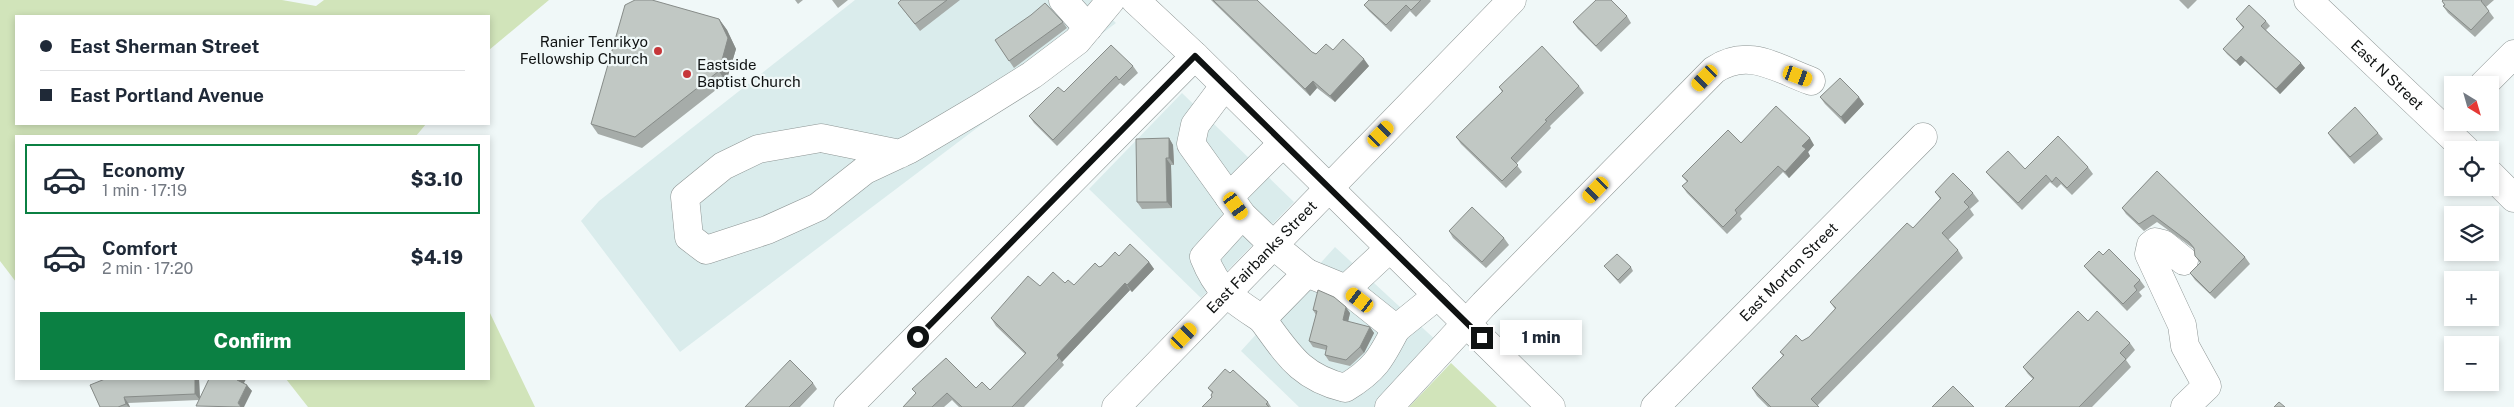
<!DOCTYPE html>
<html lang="en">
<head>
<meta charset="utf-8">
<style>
  :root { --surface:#fff; --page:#f6f6f7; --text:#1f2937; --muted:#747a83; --line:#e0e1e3; --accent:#0b8043 }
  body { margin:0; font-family:"Public Sans",sans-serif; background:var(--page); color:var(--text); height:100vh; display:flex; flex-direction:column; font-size:19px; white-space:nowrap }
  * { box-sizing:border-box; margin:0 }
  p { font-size:16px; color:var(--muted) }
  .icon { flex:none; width:28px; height:28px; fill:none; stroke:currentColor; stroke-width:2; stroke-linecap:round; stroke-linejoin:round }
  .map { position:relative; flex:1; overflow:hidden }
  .details { position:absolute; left:15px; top:135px; width:475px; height:245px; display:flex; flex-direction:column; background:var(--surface); border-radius:0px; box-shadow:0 2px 8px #0003 }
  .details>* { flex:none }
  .banner { position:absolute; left:15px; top:15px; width:475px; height:110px; border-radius:0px; box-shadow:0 2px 8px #0003; display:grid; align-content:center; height:110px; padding:0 25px; background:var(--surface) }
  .needle { width:32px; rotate:143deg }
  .controls { position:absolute; left:2444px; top:76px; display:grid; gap:10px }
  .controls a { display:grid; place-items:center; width:55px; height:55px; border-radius:0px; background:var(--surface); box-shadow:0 2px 8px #0003; font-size:25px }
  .end { position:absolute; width:22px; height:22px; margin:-11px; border:6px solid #0f1212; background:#fff; box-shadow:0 0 0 2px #fff }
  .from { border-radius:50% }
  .bubble { position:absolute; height:35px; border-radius:0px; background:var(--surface); box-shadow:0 2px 8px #0003; font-size:16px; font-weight:800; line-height:35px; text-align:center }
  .car { position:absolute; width:15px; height:30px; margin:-15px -8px; border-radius:6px; box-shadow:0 0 4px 1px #0007; background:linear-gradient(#f5c518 24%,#345 0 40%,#f5c518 0 76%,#345 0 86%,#f5c518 0) }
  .banner b { display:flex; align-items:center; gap:18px; height:48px; font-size:19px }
  .banner b+b { border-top:1px solid var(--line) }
  .banner i { width:12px; height:12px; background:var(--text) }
  ul { padding:9px 0 0; list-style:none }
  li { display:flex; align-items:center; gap:15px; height:70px; margin:0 10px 8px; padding:0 15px; border:2px solid transparent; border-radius:0px }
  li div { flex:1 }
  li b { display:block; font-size:19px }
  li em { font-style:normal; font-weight:800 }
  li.current { border-color:var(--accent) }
  li>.icon { width:45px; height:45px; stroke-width:1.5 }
  .cta { display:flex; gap:10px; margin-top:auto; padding:10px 25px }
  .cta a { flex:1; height:58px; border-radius:0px; background:var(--accent); color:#fff; font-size:20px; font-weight:800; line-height:58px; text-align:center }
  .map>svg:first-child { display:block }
</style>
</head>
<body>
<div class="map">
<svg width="2514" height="407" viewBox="0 0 2514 407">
  <rect width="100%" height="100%" fill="#f0f8f8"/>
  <path fill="#daecec" d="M855 0H1092L1116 23 680 352 581 221 599 201Z
    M1182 93 1294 202 1201 298 1089 189Z
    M1335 247 1439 343 1378 407H1299L1241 351Z"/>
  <path fill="#d1e4ba" d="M0 0H282L316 6 324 0H549L489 50V16H16V124H426L416 136H16V282L0 261Z
    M489 311 535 407H308L286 379H489Z
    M1451 363 1497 407H1409Z"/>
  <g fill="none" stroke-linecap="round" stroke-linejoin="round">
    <g stroke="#8d9594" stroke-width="29">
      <g id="minor">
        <path d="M1063 0 1088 28"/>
        <path id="s1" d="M2308 0 2466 150"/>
        <path d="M1225 85 1195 125 1191 144 1242 215 1273 245 1307 273 1262 319C1232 299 1218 292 1204 257L1242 215"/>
        <path d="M2483 85 2514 54"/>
        <path d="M900 154 821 138 758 149 723 166 685 197 689 237 706 250 767 230 818 207 865 170 910 149 981 107 1032 75 1077 41 1111 0"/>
        <path d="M2490 174 2514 198"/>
        <path d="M1229 197 1283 143"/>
        <path d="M2184 261 2163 244 2155 242 2151 245 2149 254 2182 325 2185 346 2207 386 2185 407"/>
        <path d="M1307 273 1346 289 1396 329 1438 295"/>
        <path d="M1346 289 1390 248"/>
        <path d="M1262 319C1288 354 1300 377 1345 388 1375 370 1381 358 1396 329"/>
        <path d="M848 407 1195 56"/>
        <path id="s2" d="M1116 407 1512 0"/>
        <path d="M1389 407 1484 304 1714 70C1748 47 1776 68 1811 81"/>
        <path id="s3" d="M1655 407 1923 137"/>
      </g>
    </g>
    <g stroke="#8d9594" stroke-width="29">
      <path id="major" d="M1135 0 1195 56 1551 407"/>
    </g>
    <use href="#minor" stroke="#fff" stroke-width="28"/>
    <use href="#major" stroke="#fff" stroke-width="28"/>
  </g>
  <path fill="#a6aca9" d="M795 0H803L798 4Z
    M832 0H848L838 8Z
    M901 0H960L920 31 898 3Z
    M1211 0H1257L1312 52 1316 54 1333 50 1369 66 1335 102 1317 88 1310 96Z
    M1369 0H1430L1431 1 1416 17 1410 11 1391 32 1369 11 1364 5Z
    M2179 0H2197L2188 9Z
    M2443 0H2494L2486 7 2494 18 2475 37 2448 13 2443 6H2445L2442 1Z
    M653 1 719 19 727 30 736 49 726 82 642 148 598 134 591 124Z
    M1627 16 1631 23 1601 52 1578 29 1573 22Z
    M2236 19 2266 21 2270 26 2266 30 2305 68 2280 94 2245 61 2240 66 2227 54 2223 49 2243 28Z
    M1063 22 1067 28 1014 68 995 40Z
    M1133 66 1138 73 1124 86 1120 83 1057 146 1034 123 1029 116 1064 92Z
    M1579 86 1584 93 1550 126 1551 128 1516 164 1522 172 1506 188 1461 144 1456 137 1502 92 1499 87Z
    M1820 97 1864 104 1845 124 1825 104Z
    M2328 133H2378L2383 139 2354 164 2332 139Z
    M1169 138 1173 145 1174 165H1171L1172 208 1142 209 1137 202Z
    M1741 143 1814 145 1808 152 1810 156 1789 178 1783 172 1740 216 1742 219 1727 234 1687 193 1682 186 1687 182 1682 176Z
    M2088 167 2093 174 2072 195 2061 184 2057 188 2050 182 2022 210 1991 178 1986 172 2025 169Z
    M2157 171 2245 257 2250 264 2215 299 2195 280 2190 273 2200 263 2195 256 2194 249 2157 222 2144 231 2126 214 2122 208Z
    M1935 192 1973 193 1979 201 1970 209 1974 215 1948 240 1958 250 1963 258 1817 406 1819 407H1768L1757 396 1752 388 1783 356 1780 352 1802 341 1809 337 1835 309 1830 302 1913 228 1940 199Z
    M1449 231 1504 238 1509 245 1486 268 1453 238Z
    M2103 255 2140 280 2145 287 2139 292 2142 296 2127 311 2089 272 2084 266Z
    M1119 256 1149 262 1154 269 1132 292 1130 290 1062 362 1064 365 1024 407H959L952 400 944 407H903L916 393 912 389 976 388 990 390 1025 354 996 326 991 318 1040 286 1065 283 1074 285 1099 267Z
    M1604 266 1631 267 1633 271 1620 284Z
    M1313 310 1350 313 1348 322 1370 327 1374 333 1364 353 1350 366 1329 361 1325 355 1326 350 1313 347 1309 341 1316 315Z
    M2088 321 2130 343 2135 350 2126 360 2131 367 2092 407H2005L2033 379 2028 374 2023 367Z
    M199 379 200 398 209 379H246L244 383 252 391 199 400 128 403 130 407H100L90 385Z
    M813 383 817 389 800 407H745Z
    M1208 388 1268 402 1271 407H1202L1212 397 1211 395 1212 393Z"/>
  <path fill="#878c89" d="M719 19 727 30 736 49 726 82 719 71Z
    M2241 56 2245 61 2240 66 2236 61Z
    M1364 59 1369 66 1335 102 1330 96Z
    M2301 63 2305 68 2280 94 2276 89Z
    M1313 81 1317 88 1310 96 1305 89Z
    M1859 97 1864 104 1845 124 1841 117Z
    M1169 138 1173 145 1174 165 1169 158Z
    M1810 138 1814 145 1808 152 1810 156 1789 178 1785 172 1802 146Z
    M1166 158 1171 165 1172 208 1167 202Z
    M1149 262 1154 269 1132 292 1127 285Z
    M1125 283 1130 290 1062 362 1057 355Z
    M1346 307 1350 313 1347 326 1343 320Z
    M1370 327 1374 333 1364 353 1360 347Z
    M195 379H199L200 400 195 394Z
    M238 379H246L242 386 237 380Z
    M247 385 252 391 244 407H241L238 403Z
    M124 397 128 403 130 407H129L126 404Z"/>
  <path fill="#c1c8c4" stroke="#878c89" d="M635 0H652L719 19 728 38 719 71 635 137 591 124 625 5Z
    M901 0H947L915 24 898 3Z
    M1213 0H1257L1312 52 1316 54 1326 44 1333 50 1343 39 1364 59 1330 96 1313 81 1305 89Z
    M1369 0H1421L1411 10 1406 5 1386 25 1364 5Z
    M1596 0H1611L1627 16 1596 46 1573 22Z
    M2443 0H2482L2481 1 2489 11 2471 30 2443 6 2445 5 2442 1Z
    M1045 3 1063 22 1009 61 995 40 1031 15Z
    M2249 5 2266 21 2261 26 2301 63 2276 89 2241 56 2236 61 2223 49 2244 27 2236 19Z
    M1111 45 1133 66 1119 80 1116 76 1053 140 1029 116 1058 87 1064 92Z
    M1542 46 1579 86 1545 120 1547 121 1511 158 1518 165 1502 181 1456 137 1503 91 1499 87Z
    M1840 78 1859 97 1841 117 1820 97Z
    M1776 106 1810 138 1802 146 1806 149 1785 172 1778 166 1735 210 1737 213 1723 227 1682 186 1688 181 1682 176 1728 130 1741 143Z
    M2355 107 2378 133 2350 157 2328 133Z
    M2058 136 2088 167 2067 188 2056 177 2052 182 2046 175 2018 203 1986 172 2008 151 2025 169Z
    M1169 138V158H1166L1167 202H1137L1136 139Z
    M2157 171 2245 257 2210 293 2190 273 2201 262 2195 256 2194 248 2189 242 2153 215 2139 224 2122 208Z
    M1953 173 1973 193 1964 202 1969 207 1942 233 1958 250 1811 399 1819 407H1771L1752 388 1784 355 1780 352 1796 335 1802 341 1809 337 1836 308 1830 302 1907 223 1913 228 1941 198 1935 192Z
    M1472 207 1504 238 1482 262 1449 231Z
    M1130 244 1149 262 1127 285 1125 283 1057 355 1059 358 1012 407H962L947 393 932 407H903L916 393 912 389 946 358 976 388 982 382 990 390 1026 353 991 318 1028 276 1040 286 1053 272 1065 283 1068 280 1074 285 1095 263 1099 267 1102 266 1115 252 1119 256Z
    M2109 249 2140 280 2134 286 2137 290 2123 304 2084 266 2099 251 2103 255Z
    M1617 254 1631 267 1618 280 1604 266Z
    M1318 290 1334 297 1346 307 1343 320 1370 327 1360 347 1346 360 1325 355 1327 346 1309 341 1317 311 1313 310Z
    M2078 311 2088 321 2097 311 2130 343 2120 353 2126 359 2079 407H2005L2034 378 2023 367Z
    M790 360 813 383 789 407H745Z
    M1225 369 1230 373 1233 370 1268 402 1266 404 1269 407H1202L1212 397 1211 395 1213 392 1208 388Z
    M105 379H195V394L124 397 126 404 118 407H100L90 385Z
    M209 379H238L237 380 247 385 238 403 241 407 196 406Z
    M1953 386 1974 407H1932Z
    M2279 402 2285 407H2274Z"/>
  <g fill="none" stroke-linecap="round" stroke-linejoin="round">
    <path stroke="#0f1212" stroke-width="6" d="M918 337 1195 56 1482 338"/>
  </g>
  <g fill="#c6373a" stroke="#f0f8f8" stroke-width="2">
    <circle cx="658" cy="51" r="5"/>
    <circle cx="687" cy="74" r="5"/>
  </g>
  <g text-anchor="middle" stroke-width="4.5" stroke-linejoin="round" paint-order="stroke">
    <g font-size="15" fill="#0f1212" stroke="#f0f8f8" text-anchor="end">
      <text x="648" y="47">Ranier Tenrikyo<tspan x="648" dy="17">Fellowship Church</tspan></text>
      <text x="697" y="70" text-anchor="start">Eastside<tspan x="697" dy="17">Baptist Church</tspan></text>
    </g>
    <g font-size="15" fill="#0f1212" stroke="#f0f8f8">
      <text dy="5" stroke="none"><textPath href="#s1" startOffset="109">East N Street</textPath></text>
      <text dy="5" stroke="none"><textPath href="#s2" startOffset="209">East Fairbanks Street</textPath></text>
      <text dy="5" stroke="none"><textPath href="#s3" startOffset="190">East Morton Street</textPath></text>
    </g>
  </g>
</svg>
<div class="controls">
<a><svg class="needle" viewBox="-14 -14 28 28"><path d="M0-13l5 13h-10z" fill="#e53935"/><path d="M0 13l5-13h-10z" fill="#747a83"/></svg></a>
<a><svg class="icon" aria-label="locate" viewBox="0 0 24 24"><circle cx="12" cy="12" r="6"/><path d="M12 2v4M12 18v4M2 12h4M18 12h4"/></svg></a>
<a><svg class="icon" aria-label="layers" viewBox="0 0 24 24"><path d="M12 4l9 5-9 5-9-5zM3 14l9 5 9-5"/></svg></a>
<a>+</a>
<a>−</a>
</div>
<i class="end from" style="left:918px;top:337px"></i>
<i class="end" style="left:1482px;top:338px"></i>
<div class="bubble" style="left:1500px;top:320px;width:82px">1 min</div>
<i class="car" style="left:1798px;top:76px;rotate:110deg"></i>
<i class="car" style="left:1705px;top:78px;rotate:224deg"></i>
<i class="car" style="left:1381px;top:134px;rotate:44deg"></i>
<i class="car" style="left:1596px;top:190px;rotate:224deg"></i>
<i class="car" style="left:1236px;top:206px;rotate:144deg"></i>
<i class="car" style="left:1360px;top:300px;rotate:307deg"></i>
<i class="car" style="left:1184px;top:336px;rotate:44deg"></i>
<div class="banner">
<b><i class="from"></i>East Sherman Street</b>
<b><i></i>East Portland Avenue</b>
</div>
<section class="details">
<ul>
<li class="current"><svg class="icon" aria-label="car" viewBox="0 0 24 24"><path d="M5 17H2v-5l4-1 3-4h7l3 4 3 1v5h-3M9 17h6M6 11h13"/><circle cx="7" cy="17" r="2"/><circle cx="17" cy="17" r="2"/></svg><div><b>Economy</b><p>1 min · 17:19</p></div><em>$3.10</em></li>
<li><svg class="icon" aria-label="car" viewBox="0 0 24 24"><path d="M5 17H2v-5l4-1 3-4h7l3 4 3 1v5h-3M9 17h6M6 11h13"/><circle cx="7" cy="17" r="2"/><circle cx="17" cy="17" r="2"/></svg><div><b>Comfort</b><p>2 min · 17:20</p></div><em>$4.19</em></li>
</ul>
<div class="cta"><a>Confirm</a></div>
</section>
</div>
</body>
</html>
